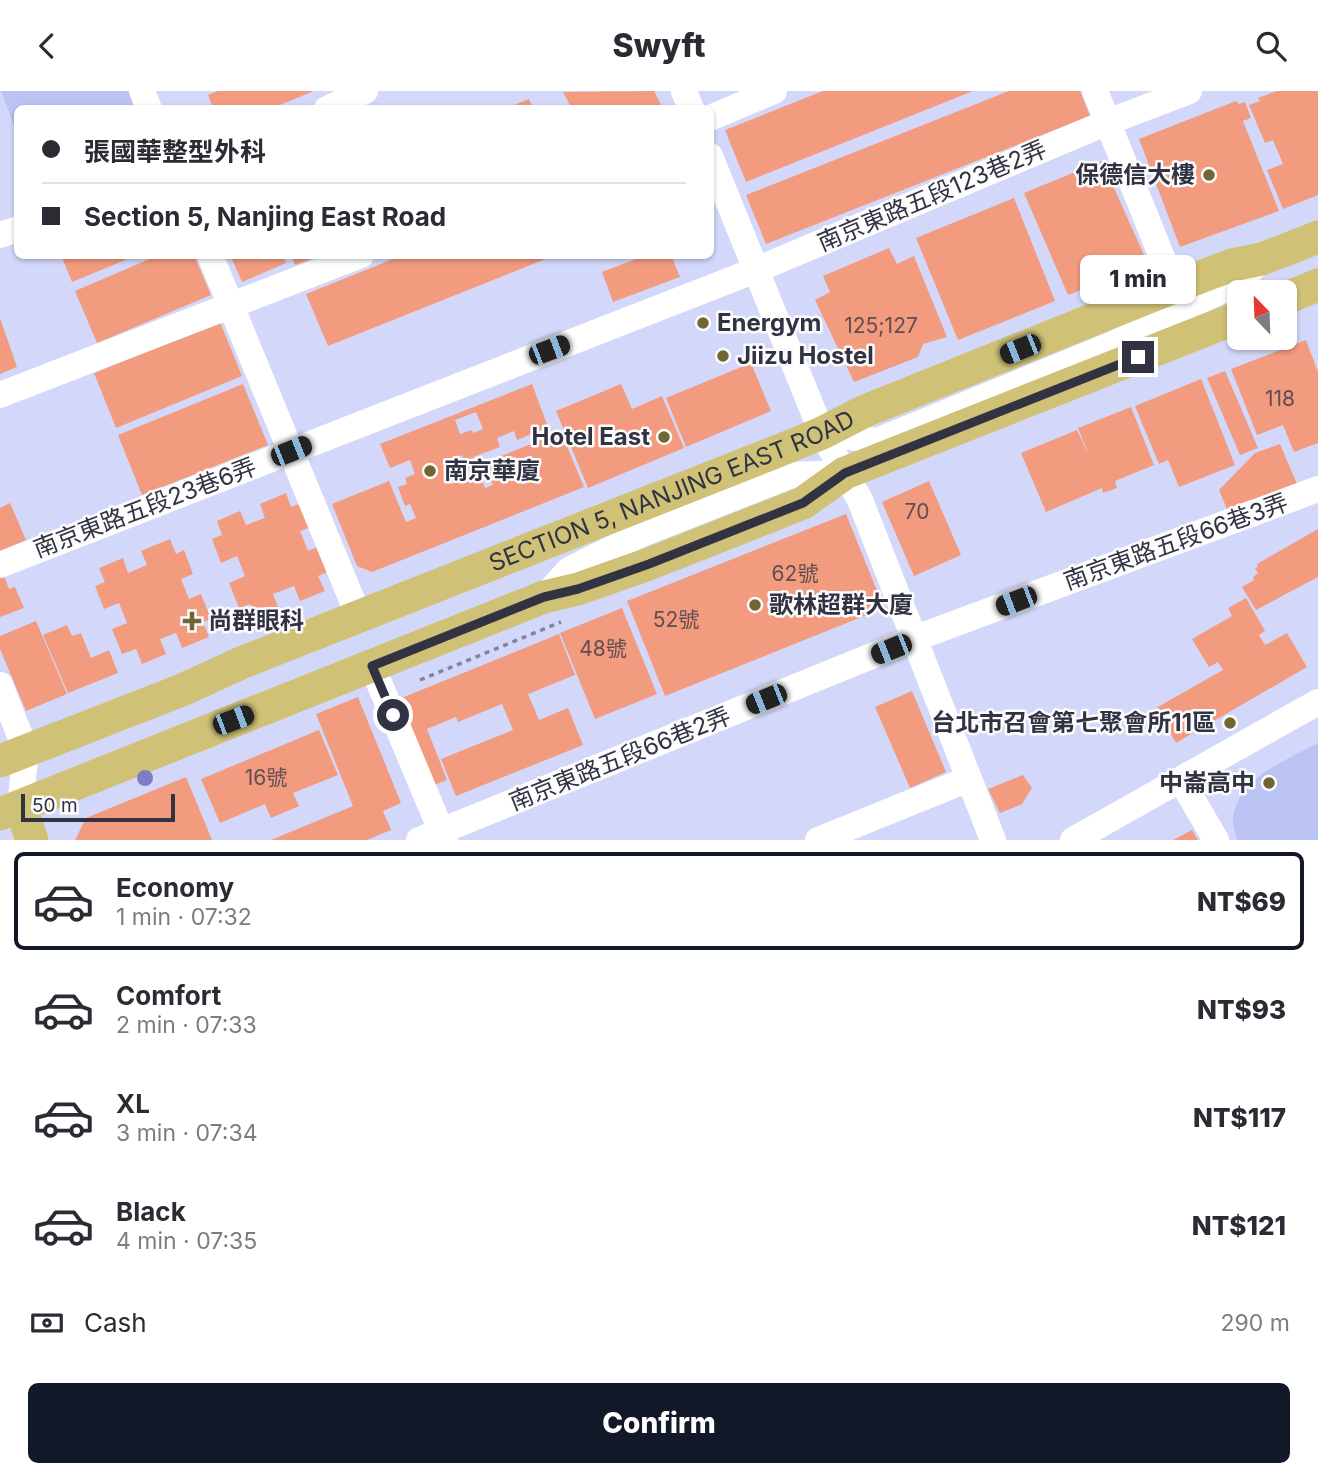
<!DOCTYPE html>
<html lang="en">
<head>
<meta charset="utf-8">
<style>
  :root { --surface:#fff; --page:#f7f7f7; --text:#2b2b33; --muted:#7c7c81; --line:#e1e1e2; --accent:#111827 }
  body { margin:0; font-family:Inter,"Noto Sans TC",sans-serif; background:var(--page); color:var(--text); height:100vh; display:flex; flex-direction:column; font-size:26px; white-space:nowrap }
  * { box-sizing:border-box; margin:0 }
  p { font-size:23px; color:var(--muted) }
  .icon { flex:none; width:38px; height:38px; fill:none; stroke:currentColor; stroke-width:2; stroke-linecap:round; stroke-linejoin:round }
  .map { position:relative; height:749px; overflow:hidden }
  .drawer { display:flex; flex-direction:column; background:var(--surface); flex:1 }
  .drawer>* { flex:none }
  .top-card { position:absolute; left:14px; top:14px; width:700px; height:154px; border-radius:10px; box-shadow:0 2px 5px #0004; display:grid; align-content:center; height:154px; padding:0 28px; background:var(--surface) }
  .needle { width:46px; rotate:337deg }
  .controls { position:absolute; left:1227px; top:189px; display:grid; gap:14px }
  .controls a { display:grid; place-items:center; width:70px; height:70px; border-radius:10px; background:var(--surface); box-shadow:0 2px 5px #0004; font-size:35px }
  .scale { position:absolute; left:21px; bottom:18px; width:154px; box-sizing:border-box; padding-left:7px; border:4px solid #313343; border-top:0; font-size:19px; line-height:24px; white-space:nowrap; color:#313343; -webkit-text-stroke:5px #fcfcfc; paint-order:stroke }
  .end { position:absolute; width:32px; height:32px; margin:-16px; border:9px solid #313343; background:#fff; box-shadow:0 0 0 4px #fff }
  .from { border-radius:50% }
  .bubble { position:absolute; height:49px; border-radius:10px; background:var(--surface); box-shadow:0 2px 5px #0004; font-size:23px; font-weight:800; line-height:49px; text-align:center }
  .car { position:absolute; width:21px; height:42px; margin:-21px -10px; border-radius:9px; box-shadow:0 0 5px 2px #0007; background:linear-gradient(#222 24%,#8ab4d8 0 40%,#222 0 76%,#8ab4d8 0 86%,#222 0) }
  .top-card b { display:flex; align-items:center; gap:24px; height:66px; font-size:26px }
  .top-card b+b { border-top:2px solid var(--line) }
  .top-card i { width:18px; height:18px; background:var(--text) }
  ul { padding:12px 0 0; list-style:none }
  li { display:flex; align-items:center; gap:21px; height:98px; margin:0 14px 10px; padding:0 14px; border:4px solid transparent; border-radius:10px }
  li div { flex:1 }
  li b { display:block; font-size:26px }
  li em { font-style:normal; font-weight:800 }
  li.selected { border-color:var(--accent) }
  li>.icon { width:63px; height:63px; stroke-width:1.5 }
  .pay { display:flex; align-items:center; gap:18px; height:77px; padding:0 28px; font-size:26px }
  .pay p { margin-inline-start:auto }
  .primary-button { display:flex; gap:14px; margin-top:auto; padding:14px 28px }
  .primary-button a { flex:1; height:80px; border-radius:10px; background:var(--accent); color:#fff; font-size:28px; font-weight:800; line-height:80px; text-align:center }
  header { display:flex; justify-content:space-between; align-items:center; height:91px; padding:0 28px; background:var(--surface); font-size:32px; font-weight:800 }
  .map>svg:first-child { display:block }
</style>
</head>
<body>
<header><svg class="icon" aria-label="back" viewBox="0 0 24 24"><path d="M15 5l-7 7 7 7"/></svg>Swyft<svg class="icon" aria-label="search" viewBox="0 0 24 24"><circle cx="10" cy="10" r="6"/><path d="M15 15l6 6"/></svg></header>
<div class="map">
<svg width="1318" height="749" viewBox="0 0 1318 749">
  <rect width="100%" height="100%" fill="#d3d8fa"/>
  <path fill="#bbc2f4" d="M1 0H132L140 17 18 18 17 42Z
    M1318 652V749H1237C1236 742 1232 734 1233 727 1239 685 1286 670 1318 652Z"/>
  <path fill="#f29b7f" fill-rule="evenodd" d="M218 0H314L270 18H213L208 4Z
    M654 0 663 18H572L563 1Z
    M823 0H973L746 91 725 39Z
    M1009 0H1080L1090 25 766 153 746 104Z
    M1277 0H1318V104L1283 118 1267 79 1283 73 1273 49 1265 52 1249 14 1260 10 1258 7Z
    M529 8 533 18H506V17Z
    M1236 10 1239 13 1245 11 1251 27 1243 30 1279 120 1180 156 1139 48Z
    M1102 70 1148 173 1068 204 1024 102Z
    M1014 107 1055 210 958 249 916 147Z
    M889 157 897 173 914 165 947 246 923 253 918 266 854 291 815 209 830 201 823 185Z
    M61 164H135V165L72 191Z
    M159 164H194L211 204 97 252 75 200Z
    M234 164H283L286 172 242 191 231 166Z
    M291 164H319V165L295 174Z
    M403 164H553V165L328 255 306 203Z
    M647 164H671L680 186 613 211 602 181Z
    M0 227 17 276 0 283Z
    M220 231 242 285 116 337 94 282Z
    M1306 249 1318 281V352L1294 361 1283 334 1257 344 1231 278Z
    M751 272 771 320 686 356 666 307Z
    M1225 280 1258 357 1240 364 1207 287Z
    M1201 288 1235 374 1179 396 1168 369 1159 373 1135 315Z
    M243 293 268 354 142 404 118 344Z
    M532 293 548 336 517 349 514 340 497 347 500 356 473 366 485 397 493 394 484 372 561 341 584 396 372 481 357 475 332 413 389 390 406 431 416 427 410 413 405 415 398 396 407 393 405 387 415 383 410 369 390 377 380 353ZM476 321 483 338 473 342 472 339 460 343 455 329ZM462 364 471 385 451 393 443 371Z
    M621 293 632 318 662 305 684 357 588 397 556 320Z
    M1131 316 1154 374 1115 390 1117 397 1103 402 1102 397 1046 421 1021 362 1077 339 1089 365 1078 337Z
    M1280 353 1297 393 1253 415 1250 409 1227 418 1219 399 1255 362Z
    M929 390 961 464 914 485 882 411Z
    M286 402 291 416 302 412 312 436 300 440 308 460 320 455 330 480 318 485 325 500 300 510 294 495 273 503 279 518 256 527 250 513 239 517 229 492 245 485 237 465 221 472 212 448 222 444 217 430 240 420 246 434 265 427 260 413Z
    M10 412 26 449 0 460V417Z
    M846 423 884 517 665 605 627 510Z
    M1318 438V486L1256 519 1242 496 1254 489 1253 486 1258 482 1255 477 1258 476 1257 473Z
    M170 448 176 463 184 459 193 483 181 488 189 508 201 503 211 528 203 531 209 546 182 557 176 542 160 548 166 563 142 573 136 558 122 563 112 538 127 532 119 512 104 518 95 495 105 491 99 477 123 467 128 482 147 474 141 460Z
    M4 485 9 498 15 496 24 517 0 526V487Z
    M1246 507 1265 540 1259 544 1265 554 1287 542 1307 576 1176 652 1156 617 1223 579 1218 571 1209 576 1192 548 1232 525 1228 517Z
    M622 517 657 603 595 628 560 542Z
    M36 530 67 603 26 620 0 558V545Z
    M67 534 72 545 81 542 91 567 109 559 118 582 68 602 43 544Z
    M559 543 575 584 528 603 539 629 568 617 583 654 456 705 441 668 513 639 502 613 458 631 456 626 427 638 447 689 434 694 399 608Z
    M912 600 946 681 910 697 875 616Z
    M358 606 401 712 383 720 391 739 367 749H271L353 715 316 623Z
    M319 639 338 684 293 702 299 715 271 727 265 713 220 732 201 688Z
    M1023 684 1032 697 1022 713 1000 722 988 698Z
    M186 686 212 749H75L86 727Z
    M1192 739 1198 749H1173Z"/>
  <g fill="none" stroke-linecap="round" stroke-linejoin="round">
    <path stroke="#80849c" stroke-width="3.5" stroke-dasharray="5 5" stroke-linecap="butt" d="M420 589 561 531"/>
    <path stroke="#fff" stroke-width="26" d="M142 0 149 18
      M684 0 691 18
      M1095 0 1174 196
      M327 18 365 0
      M710 27 774 0
      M710 65 822 342 860 409 993 749
      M0 144 18 138
      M210 164 359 526
      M0 304 361 164
      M822 342 877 350 1113 253 1239 191 1262 168
      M0 474 756 179 1108 31 1189 0
      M544 506 569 479 637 445 792 384 845 382
      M372 575 445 749
      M0 594 26 660 20 715
      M1181 689 1216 749
      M419 749 916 547 1318 398
      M818 749 969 688
      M1073 749 1318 611"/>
    <g stroke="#cfc277" stroke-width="33">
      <path d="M1284 208 1318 194"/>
      <path id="s1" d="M0 670 182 599 241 572 783 358 822 342 865 320 1174 196 1232 174 1262 168 1318 146"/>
      <path d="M20 715 32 749"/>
      <path d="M0 723 544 506 578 498 649 473 803 412 845 382 1239 226"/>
    </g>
  </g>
  <circle fill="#7e7cc7" cx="145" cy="687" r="8"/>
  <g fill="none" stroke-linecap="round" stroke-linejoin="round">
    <path stroke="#313343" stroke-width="9" d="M393 624 372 575 544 506 578 498 649 473 803 412 845 382 1138 266"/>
  </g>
  <g fill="#6f6633" stroke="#fcfcfc" stroke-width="2.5">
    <circle cx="1209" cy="84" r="7"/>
    <circle cx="703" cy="232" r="7"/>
    <circle cx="723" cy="265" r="7"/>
    <circle cx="664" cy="346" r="7"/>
    <circle cx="430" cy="380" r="7"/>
    <circle cx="755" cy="514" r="7"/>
    <path d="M188.5 519.5h7v7h7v7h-7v7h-7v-7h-7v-7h7z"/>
    <circle cx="1230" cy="632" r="7"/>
    <circle cx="1269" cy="692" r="7"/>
  </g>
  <g text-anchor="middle" stroke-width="5" stroke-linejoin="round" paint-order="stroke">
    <g font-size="21" fill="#614d52">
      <text x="881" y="242">125;127</text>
      <text x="1280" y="315">118</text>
      <text x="917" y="428">70</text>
      <text x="795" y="490">62號</text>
      <text x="676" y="536">52號</text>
      <text x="603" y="565">48號</text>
      <text x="266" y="694">16號</text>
    </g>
    <g font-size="24" font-weight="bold" fill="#313343" stroke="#fcfcfc" text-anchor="start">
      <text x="1195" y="92" text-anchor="end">保德信大樓</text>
      <text x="717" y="240">Energym</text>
      <text x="737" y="273">Jiizu Hostel</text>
      <text x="650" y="354" text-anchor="end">Hotel East</text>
      <text x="444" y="388">南京華廈</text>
      <text x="769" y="522">歌林超群大廈</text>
      <text x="208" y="538">尚群眼科</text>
      <text x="1216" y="640" text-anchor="end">台北市召會第七聚會所11區</text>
      <text x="1255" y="700" text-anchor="end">中崙高中</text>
    </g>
    <g font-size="24" fill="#313343" stroke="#fcfcfc">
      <text transform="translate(932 105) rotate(-23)" y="8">南京東路五段123巷2弄</text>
      <text dy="8" stroke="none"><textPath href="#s1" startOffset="724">SECTION 5, NANJING EAST ROAD</textPath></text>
      <text transform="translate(145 417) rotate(-21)" y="8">南京東路五段23巷6弄</text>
      <text transform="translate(1176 451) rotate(-20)" y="8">南京東路五段66巷3弄</text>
      <text transform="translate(620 668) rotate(-22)" y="8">南京東路五段66巷2弄</text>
    </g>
  </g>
</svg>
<div class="controls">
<a><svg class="needle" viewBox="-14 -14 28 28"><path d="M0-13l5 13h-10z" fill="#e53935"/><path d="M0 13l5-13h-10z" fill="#7c7c81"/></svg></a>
</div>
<div class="scale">50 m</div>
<i class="end from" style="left:393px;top:624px"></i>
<i class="end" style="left:1138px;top:266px"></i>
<div class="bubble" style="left:1080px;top:164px;width:116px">1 min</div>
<i class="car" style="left:1020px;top:258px;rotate:248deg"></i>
<i class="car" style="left:549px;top:259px;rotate:69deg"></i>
<i class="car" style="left:291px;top:360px;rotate:68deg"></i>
<i class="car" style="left:1016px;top:510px;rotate:249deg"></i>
<i class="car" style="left:891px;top:558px;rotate:248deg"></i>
<i class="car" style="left:766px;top:608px;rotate:248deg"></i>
<i class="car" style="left:233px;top:629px;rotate:69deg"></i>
<div class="top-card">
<b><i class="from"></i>張國華整型外科</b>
<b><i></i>Section 5, Nanjing East Road</b>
</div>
</div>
<section class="drawer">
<ul>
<li class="selected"><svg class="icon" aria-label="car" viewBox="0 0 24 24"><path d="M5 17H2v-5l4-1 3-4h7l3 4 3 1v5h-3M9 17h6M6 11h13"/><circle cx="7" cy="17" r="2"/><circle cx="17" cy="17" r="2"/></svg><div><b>Economy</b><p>1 min · 07:32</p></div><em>NT$69</em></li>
<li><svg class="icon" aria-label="car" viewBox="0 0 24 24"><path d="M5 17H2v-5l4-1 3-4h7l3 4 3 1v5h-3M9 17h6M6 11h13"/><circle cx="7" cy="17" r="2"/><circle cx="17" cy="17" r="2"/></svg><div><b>Comfort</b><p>2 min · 07:33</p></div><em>NT$93</em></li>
<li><svg class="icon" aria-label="car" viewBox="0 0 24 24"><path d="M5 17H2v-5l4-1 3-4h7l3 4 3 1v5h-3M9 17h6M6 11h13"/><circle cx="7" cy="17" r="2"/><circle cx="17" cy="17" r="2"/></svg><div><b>XL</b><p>3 min · 07:34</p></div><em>NT$117</em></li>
<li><svg class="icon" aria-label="car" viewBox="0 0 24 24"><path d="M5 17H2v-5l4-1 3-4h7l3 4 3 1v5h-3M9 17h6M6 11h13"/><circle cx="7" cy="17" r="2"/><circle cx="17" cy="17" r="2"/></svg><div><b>Black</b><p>4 min · 07:35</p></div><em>NT$121</em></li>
</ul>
<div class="pay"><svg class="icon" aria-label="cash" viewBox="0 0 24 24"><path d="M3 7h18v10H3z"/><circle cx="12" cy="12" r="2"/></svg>Cash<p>290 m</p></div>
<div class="primary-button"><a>Confirm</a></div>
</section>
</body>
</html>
